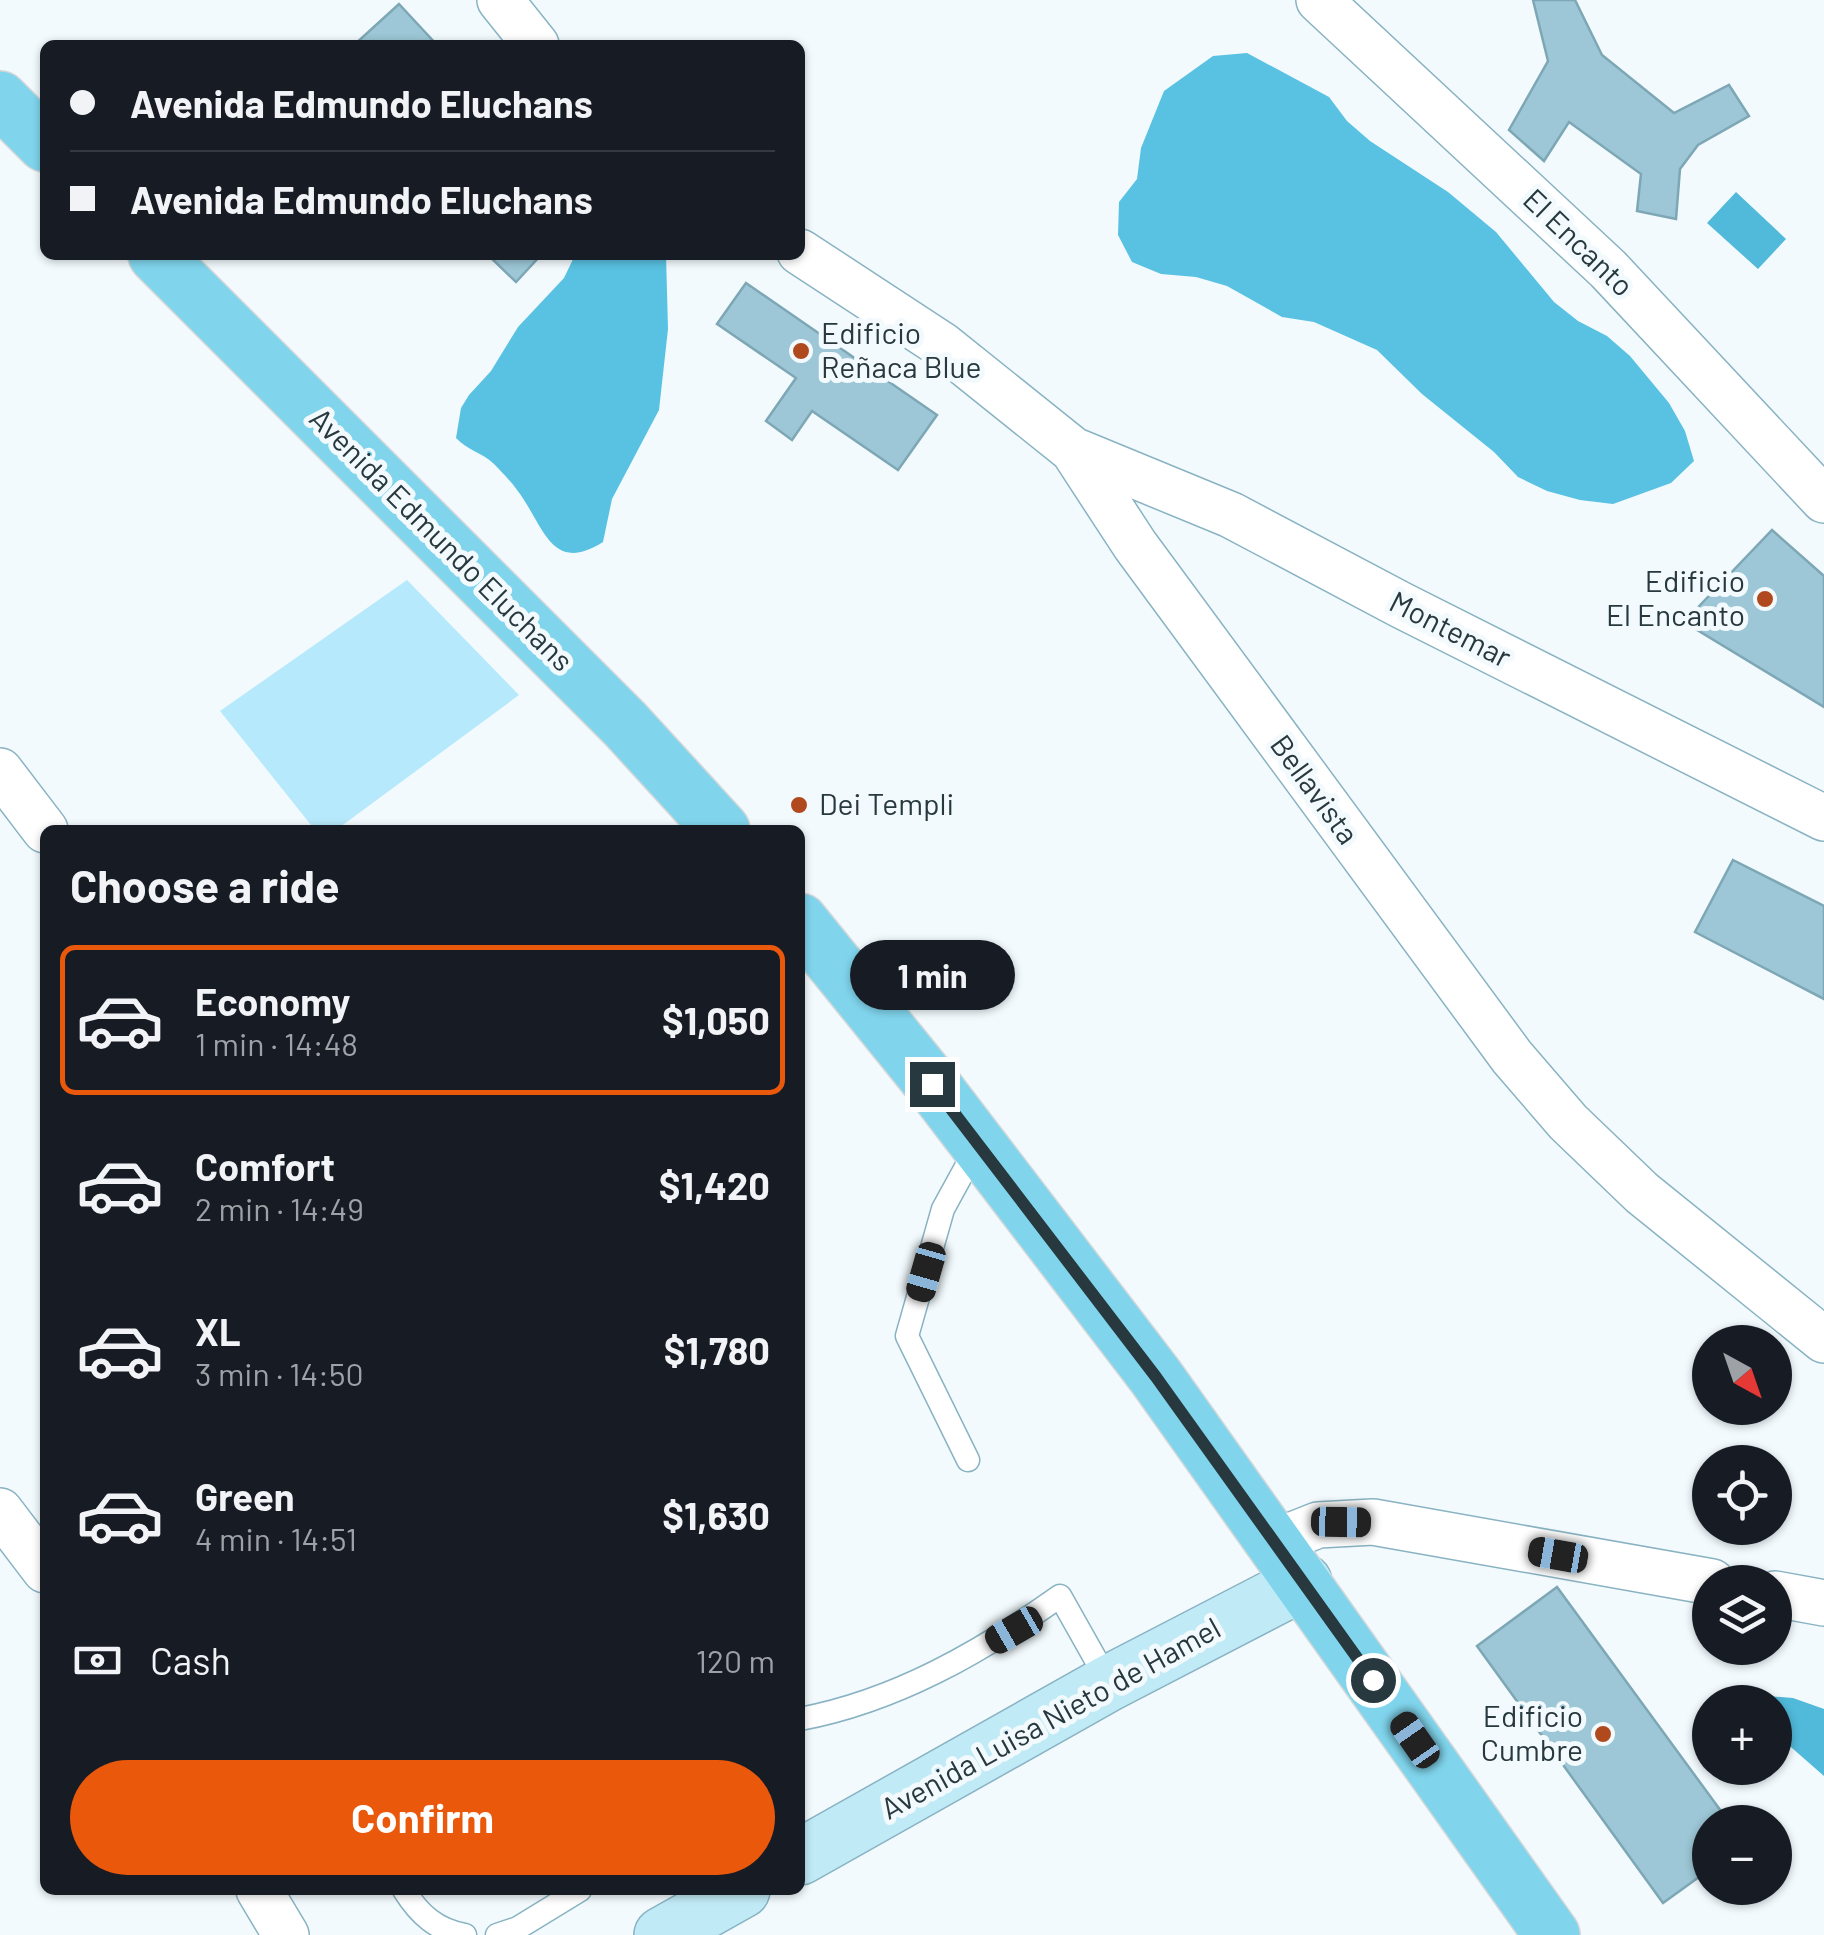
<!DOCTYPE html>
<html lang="en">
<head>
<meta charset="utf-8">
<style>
  :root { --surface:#171b24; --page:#20242c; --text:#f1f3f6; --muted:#9ea1a6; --line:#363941; --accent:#ea580c }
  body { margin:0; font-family:Barlow,sans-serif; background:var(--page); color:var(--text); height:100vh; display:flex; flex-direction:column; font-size:38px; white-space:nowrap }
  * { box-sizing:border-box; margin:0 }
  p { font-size:32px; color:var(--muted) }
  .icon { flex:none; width:55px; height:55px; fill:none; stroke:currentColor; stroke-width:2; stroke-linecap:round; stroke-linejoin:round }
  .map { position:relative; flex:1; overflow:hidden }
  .sheet { position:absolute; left:40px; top:825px; width:765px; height:1070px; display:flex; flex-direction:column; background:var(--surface); border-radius:15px; box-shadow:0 2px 8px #0004 }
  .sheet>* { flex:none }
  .banner { position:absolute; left:40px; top:40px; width:765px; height:220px; border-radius:15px; box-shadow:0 2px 8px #0004; display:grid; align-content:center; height:220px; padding:0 30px; background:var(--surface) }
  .needle { width:65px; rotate:140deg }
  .controls { position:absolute; left:1692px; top:1325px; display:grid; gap:20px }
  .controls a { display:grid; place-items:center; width:100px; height:100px; border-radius:50%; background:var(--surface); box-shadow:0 2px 8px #0004; font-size:50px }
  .end { position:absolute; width:45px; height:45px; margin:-22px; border:12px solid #27383e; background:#fff; box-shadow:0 0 0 5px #fff }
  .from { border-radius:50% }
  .bubble { position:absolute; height:70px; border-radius:35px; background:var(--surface); box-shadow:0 2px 8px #0004; font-size:32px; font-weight:700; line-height:70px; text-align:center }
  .car { position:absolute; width:30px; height:60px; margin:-30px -15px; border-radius:12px; box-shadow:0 0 8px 2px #0007; background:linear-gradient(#222 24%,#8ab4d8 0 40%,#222 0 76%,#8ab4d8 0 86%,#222 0) }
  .banner b { display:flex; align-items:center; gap:35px; height:95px; font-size:38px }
  .banner b+b { border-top:2px solid var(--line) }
  .banner i { width:25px; height:25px; background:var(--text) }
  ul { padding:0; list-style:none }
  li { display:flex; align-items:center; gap:30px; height:150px; margin:0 20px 15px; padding:0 10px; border:5px solid transparent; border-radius:15px }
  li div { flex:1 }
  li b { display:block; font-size:38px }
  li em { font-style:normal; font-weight:700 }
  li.current { border-color:var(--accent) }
  li>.icon { width:90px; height:90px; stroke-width:1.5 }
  h2 { padding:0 30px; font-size:45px; line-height:120px }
  .pay { display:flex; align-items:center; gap:25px; height:110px; padding:0 30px; font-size:38px }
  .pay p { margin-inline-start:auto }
  .action { display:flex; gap:20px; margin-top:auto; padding:20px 30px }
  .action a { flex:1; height:115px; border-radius:60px; background:var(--accent); color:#fff; font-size:40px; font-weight:700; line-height:115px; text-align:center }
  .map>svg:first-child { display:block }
</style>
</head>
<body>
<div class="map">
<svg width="1824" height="1935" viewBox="0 0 1824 1935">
  <rect width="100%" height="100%" fill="#f2fafd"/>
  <path fill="#b6e9fb" d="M407 580 519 695 336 830H315L220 711Z"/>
  <path fill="#59c1e2" d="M1247 53 1329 97 1347 121 1370 141 1448 192 1496 232 1554 302 1578 321 1607 336 1630 356 1669 403 1685 431 1694 461 1671 483 1613 504 1580 500 1547 491 1518 477 1494 452 1422 394 1377 350 1314 322 1282 317 1227 286 1196 277 1161 274 1132 262 1118 235 1119 202 1137 179 1141 148 1164 91 1213 56Z
    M575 255H666L668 329 659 410 612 499 603 542C555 572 546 534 524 500 516 487 504 474 494 464 482 452 468 451 456 438L461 408 469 395 491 371 518 327 564 278Z"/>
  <path fill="#51b9da" d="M1736 192 1786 239 1758 269 1707 223Z
    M1728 1693 1793 1698 1824 1709V1776L1775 1733V1702H1739Z"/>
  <path fill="#9dc7d6" stroke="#7ea7b6" stroke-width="2.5" d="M1533 0H1575L1602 55 1674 113 1729 85 1749 116 1698 145 1680 169 1676 219 1637 211 1641 174 1569 122 1544 161 1509 130 1548 61Z
    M399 4 437 45H354Z
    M488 255H541L516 282Z
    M746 283 937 415 898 470 812 411 792 440 766 421 796 378 717 324Z
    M1772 530 1824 576V707L1684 622Z
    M1733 860 1824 906V999L1695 932Z
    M1557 1587 1729 1822H1710V1869L1663 1903 1477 1646Z"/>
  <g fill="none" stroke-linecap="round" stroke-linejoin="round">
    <g stroke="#89b3c2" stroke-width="25">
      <path id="service" d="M968 1460 907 1336 943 1209 977 1147
        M800 1719C896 1701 981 1652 1060 1596L1109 1683
        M404 1890C419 1914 436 1930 465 1935
        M497 1935 518 1928 580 1890"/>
    </g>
    <g stroke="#89b3c2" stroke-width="48">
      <path id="minor" d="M500 0 536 45
        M1319 0 1608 269 1824 500
        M800 252 942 345 1073 450 1135 545 1512 1057 1568 1122 1642 1193 1824 1340
        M1073 450 1231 515 1401 605 1824 818
        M0 771 45 830
        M0 1511 45 1570
        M1275 1542 1318 1525 1373 1522 1712 1582
        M1775 1594 1824 1603
        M259 1890 286 1935"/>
    </g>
    <g stroke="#89b3c2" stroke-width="58">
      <path id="secondary" d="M800 1857 1109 1683 1304 1582
        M662 1935 742 1890"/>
    </g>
    <g stroke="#d4d7d8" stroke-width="58">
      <path id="primary" d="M0 99 45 144
        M156 255 625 724 722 830
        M800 921 932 1084 1156 1377 1552 1935"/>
    </g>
    <use href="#service" stroke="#fff" stroke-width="22"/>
    <use href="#minor" stroke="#fff" stroke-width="45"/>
    <use href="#secondary" stroke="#c0eaf6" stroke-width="55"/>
    <use href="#primary" stroke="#80d5ed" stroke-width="55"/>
  </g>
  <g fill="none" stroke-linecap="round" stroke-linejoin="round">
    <path stroke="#27383e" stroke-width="12" d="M932 1084 1156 1377 1373 1680"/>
  </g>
  <g fill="#b04a1e" stroke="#f2fafd" stroke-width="4">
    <circle cx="801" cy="351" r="10"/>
    <circle cx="1765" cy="599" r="10"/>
    <circle cx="799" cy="805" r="10"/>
    <circle cx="1603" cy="1734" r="10"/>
  </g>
  <g text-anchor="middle" stroke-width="10" stroke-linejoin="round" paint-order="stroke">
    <g font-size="30" fill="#27383e" stroke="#f2fafd">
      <text transform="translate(1578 243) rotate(44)" y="10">El Encanto</text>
      <text transform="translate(441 540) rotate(45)" y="10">Avenida Edmundo Eluchans</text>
      <text transform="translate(1450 630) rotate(27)" y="10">Montemar</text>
      <text transform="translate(1314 790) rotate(54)" y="10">Bellavista</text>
      <text transform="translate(1051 1719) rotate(-29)" y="10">Avenida Luisa Nieto de Hamel</text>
    </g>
    <g font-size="30" fill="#27383e" stroke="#f2fafd" text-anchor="start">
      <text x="821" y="344">Edificio<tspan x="821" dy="34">Reñaca Blue</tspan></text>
      <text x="1745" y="592" text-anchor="end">Edificio<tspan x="1745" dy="34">El Encanto</tspan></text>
      <text x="819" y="815">Dei Templi</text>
      <text x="1583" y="1727" text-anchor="end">Edificio<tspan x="1583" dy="34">Cumbre</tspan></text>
    </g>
  </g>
</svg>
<div class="controls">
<a><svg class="needle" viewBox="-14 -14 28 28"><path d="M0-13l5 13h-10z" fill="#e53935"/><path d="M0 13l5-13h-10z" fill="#9ea1a6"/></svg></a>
<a><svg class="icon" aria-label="locate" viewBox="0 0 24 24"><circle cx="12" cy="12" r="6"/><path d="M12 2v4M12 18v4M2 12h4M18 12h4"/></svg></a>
<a><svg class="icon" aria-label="layers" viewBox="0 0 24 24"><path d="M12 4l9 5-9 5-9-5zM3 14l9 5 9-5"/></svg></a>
<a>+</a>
<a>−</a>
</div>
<i class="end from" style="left:1373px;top:1680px"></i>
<i class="end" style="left:932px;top:1084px"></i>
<div class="bubble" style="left:850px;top:940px;width:165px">1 min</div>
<i class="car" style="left:926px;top:1272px;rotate:196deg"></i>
<i class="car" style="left:1341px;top:1522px;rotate:91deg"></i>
<i class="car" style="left:1558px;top:1555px;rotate:280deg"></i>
<i class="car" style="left:1014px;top:1630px;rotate:240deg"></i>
<i class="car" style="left:1415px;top:1740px;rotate:325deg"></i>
<div class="banner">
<b><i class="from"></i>Avenida Edmundo Eluchans</b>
<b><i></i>Avenida Edmundo Eluchans</b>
</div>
<section class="sheet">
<h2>Choose a ride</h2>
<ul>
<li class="current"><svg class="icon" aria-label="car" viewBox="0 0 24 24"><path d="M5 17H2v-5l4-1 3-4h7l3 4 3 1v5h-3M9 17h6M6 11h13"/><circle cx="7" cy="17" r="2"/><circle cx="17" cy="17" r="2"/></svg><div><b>Economy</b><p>1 min · 14:48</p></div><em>$1,050</em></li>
<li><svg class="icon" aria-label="car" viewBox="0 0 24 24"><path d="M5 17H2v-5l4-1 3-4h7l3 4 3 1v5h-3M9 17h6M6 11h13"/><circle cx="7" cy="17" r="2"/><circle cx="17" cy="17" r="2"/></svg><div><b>Comfort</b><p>2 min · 14:49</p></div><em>$1,420</em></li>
<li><svg class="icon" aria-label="car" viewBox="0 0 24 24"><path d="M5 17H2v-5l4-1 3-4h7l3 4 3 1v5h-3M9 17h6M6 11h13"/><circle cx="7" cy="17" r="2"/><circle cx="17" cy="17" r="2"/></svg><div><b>XL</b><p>3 min · 14:50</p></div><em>$1,780</em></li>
<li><svg class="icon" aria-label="car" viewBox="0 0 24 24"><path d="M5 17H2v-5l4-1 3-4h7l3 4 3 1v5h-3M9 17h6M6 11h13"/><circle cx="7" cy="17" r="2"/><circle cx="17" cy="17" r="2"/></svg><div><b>Green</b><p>4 min · 14:51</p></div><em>$1,630</em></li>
</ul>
<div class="pay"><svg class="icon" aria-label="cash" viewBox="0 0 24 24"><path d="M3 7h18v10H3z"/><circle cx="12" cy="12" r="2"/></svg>Cash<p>120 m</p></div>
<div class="action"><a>Confirm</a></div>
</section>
</div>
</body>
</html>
